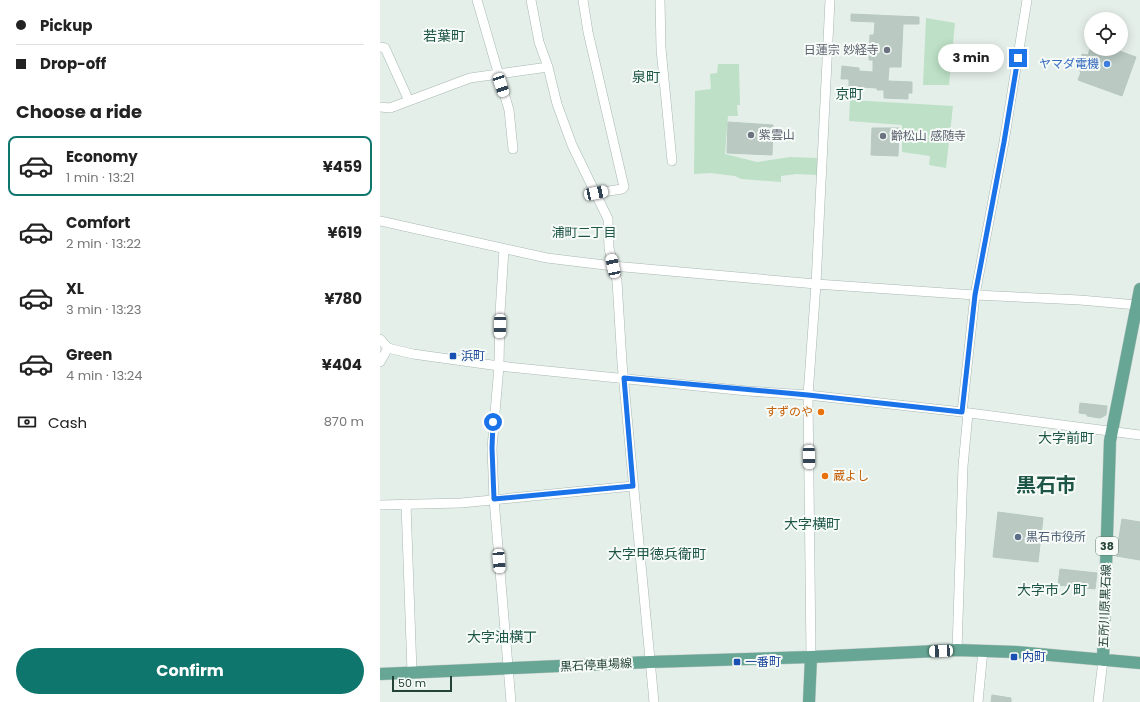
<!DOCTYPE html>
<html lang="en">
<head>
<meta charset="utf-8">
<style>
  :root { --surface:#fff; --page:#f2f2f2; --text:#222; --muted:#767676; --line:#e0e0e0; --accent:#0f766e }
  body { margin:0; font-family:Poppins,"Noto Sans JP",sans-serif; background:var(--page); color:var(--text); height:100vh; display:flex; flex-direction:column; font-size:15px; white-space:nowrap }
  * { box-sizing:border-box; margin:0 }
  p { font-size:13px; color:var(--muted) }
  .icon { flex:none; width:22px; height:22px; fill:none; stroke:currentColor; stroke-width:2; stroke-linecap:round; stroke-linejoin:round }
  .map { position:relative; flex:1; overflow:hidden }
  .side { display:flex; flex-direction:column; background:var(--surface); width:380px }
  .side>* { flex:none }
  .top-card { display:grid; align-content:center; height:88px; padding:0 16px; background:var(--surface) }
  .fabs { position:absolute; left:704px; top:12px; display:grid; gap:8px }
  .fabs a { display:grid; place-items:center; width:44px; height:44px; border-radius:50%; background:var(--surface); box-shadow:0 2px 10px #0003; font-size:20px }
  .scale { position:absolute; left:12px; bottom:10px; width:60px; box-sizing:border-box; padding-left:4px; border:2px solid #234238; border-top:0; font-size:11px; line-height:14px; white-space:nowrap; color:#234238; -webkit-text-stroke:3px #f6fbf8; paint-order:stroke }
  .end { position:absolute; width:18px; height:18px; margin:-9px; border:5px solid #1a73e8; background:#fff; box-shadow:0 0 0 2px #fff }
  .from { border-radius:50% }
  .bubble { position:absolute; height:28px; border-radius:14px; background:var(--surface); box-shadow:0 2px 10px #0003; font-size:13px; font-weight:700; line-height:28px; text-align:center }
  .car { position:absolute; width:12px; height:24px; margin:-12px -6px; border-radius:5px; box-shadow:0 0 3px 1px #0007; background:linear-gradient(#fff 24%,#345 0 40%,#fff 0 76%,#345 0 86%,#fff 0) }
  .top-card b { display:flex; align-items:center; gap:14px; height:38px; font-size:15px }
  .top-card b+b { border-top:1px solid var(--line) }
  .top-card i { width:10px; height:10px; background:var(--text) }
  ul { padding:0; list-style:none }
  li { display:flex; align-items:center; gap:12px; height:60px; margin:0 8px 6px; padding:0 8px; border:2px solid transparent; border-radius:8px }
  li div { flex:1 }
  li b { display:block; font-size:15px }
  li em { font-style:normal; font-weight:700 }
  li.selected { border-color:var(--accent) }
  li>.icon { width:36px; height:36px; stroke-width:1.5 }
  h2 { padding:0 16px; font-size:18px; line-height:48px }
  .pay { display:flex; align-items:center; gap:10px; height:44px; padding:0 16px; font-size:15px }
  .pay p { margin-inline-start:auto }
  .primary-button { display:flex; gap:8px; margin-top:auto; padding:8px 16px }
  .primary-button a { flex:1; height:46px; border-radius:24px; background:var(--accent); color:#fff; font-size:16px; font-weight:700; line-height:46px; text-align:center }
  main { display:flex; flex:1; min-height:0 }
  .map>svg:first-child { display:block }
</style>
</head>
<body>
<main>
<section class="side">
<div class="top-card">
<b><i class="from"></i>Pickup</b>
<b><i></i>Drop-off</b>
</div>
<h2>Choose a ride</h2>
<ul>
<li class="selected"><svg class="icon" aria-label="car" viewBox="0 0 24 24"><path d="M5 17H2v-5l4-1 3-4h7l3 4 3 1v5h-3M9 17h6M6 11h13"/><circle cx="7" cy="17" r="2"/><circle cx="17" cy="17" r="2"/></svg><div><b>Economy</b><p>1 min · 13:21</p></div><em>¥459</em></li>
<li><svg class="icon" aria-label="car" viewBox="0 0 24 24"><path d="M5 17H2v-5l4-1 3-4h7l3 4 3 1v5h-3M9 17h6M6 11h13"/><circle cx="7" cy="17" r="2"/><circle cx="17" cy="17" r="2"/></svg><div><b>Comfort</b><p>2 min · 13:22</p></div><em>¥619</em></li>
<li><svg class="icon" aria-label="car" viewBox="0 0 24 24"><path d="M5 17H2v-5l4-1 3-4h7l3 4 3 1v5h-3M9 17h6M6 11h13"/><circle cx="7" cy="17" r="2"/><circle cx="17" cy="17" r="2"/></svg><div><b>XL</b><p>3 min · 13:23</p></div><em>¥780</em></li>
<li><svg class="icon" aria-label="car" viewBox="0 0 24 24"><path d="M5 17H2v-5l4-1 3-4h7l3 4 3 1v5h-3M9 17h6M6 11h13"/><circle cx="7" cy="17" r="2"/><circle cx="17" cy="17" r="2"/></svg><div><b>Green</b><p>4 min · 13:24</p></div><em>¥404</em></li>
</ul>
<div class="pay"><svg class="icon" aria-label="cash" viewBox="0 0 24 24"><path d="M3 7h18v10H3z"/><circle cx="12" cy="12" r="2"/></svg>Cash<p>870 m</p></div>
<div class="primary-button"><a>Confirm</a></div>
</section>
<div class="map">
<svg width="760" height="702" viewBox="0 0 760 702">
  <rect width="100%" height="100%" fill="#e5efea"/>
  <path fill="#bde0c6" d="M546 18 575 23 569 85H543Z
    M338 64H359L360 105H357L358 116H348L345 154 377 162 410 157 437 158V175L416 174 401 176V182L361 179 355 176 330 173 314 174 315 91 331 89 330 74 337 73Z
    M470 100 573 106 566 168 549 165 550 156 522 152V125L469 121Z"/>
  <path fill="#bacac3" stroke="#b7c9c1" d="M471 14 539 17V24H523L521 67H509L508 81 532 82V93H528V99L504 98V90H497V88L480 87V95H469V79H461L462 66 479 68V71L493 72V60H489L490 35H494L495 22 471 21Z
    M710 49H734L756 57 742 96 698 80 701 72H700L702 54 708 55Z
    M348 122 393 125 392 155 347 153Z
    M492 128H519L518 156 491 155Z
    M700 403 727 406 726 415 720 418 707 416V414L699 413Z
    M618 512 663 518 658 562 613 557Z
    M742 519 760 522V560L736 556Z
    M680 569 717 573 715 589 678 585Z
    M612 695 631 698V702H611Z"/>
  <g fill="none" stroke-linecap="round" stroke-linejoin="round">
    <g stroke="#a7b8b1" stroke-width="10">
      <path id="minor" d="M97 0 129 110 133 149
        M151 0 159 42 168 67 177 104 192 145 228 219 229 248 237 281 242 363 274 702
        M203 0 208 32 244 187 242 189 216 193
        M280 0 281 49 292 161
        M0 47 5 48 29 101
        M0 107 10 108 90 78 168 67
        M0 221 167 258 233 266 436 284 595 295 700 300 757 305
        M124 249 120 313 119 366 112 448 114 499 131 702
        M0 339 8 348 33 354 119 366 367 391 428 395 582 412 760 435
        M0 362 8 348
        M582 412 595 295 624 142 647 0
        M26 504 32 672
        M0 505 81 503 253 486
        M577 650 583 466 588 413
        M431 657 428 395 436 284 450 0
        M598 702 603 650
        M718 702 723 660"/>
    </g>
    <g stroke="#c1cac7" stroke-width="13">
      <path id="major" d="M723 660 730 441 760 289
        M0 674 270 662 431 657 577 650 636 652 760 663
        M429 702 431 657"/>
    </g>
    <use href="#minor" stroke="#fff" stroke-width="9"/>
    <use href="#major" stroke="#67a694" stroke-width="12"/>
  </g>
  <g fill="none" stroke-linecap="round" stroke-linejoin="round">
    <path stroke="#1a73e8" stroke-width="5" d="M113 422 112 448 114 499 253 486 244 378 428 395 582 412 595 295 624 142 638 58"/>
  </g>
  <g fill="#6b7280" stroke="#f6fbf8" stroke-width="1.5">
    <circle cx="507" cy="50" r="4"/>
    <circle cx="371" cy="135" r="4"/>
    <circle cx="503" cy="136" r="4"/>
  </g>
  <circle fill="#3f7fe0" stroke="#f6fbf8" stroke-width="1.5" cx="727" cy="64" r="4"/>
  <g fill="#1a4fb4" stroke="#f6fbf8" stroke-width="1.5">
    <rect x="69" y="352" width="8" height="8" rx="2"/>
    <rect x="630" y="653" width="8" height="8" rx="2"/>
    <rect x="353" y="658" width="8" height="8" rx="2"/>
  </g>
  <g fill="#e8710a" stroke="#f6fbf8" stroke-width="1.5">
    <circle cx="441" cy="412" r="4"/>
    <circle cx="445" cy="476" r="4"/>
  </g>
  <circle fill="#5c6f8a" stroke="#f6fbf8" stroke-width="1.5" cx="638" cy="537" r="4"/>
  <g text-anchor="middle" stroke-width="4" stroke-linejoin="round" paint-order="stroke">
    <rect fill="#f6fbf8" stroke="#627a72" stroke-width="1" x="716" y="537" width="22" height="18" rx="3"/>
    <g font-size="11" font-weight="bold" fill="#234238">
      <text x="727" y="550">38</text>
    </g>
    <g font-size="12" fill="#5b616d" stroke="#f6fbf8" text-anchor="start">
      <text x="499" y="54" text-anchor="end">日蓮宗 妙経寺</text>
      <text x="379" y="139">紫雲山</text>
      <text x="511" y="140">齢松山 感随寺</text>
    </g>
    <g font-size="12" fill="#366cbe" stroke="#f6fbf8" text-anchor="end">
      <text x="719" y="68">ヤマダ電機</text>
    </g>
    <g font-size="12" fill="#164399" stroke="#f6fbf8" text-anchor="start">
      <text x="81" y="360">浜町</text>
      <text x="642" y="661">内町</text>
      <text x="365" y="666">一番町</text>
    </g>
    <g font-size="12" fill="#c56008" stroke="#f6fbf8" text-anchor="end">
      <text x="433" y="416">すずのや</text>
      <text x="453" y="480" text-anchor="start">蔵よし</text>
    </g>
    <g font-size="12" fill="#4e5e75" stroke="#f6fbf8" text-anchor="start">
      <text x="646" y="541">黒石市役所</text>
    </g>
    <g font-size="12" fill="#234238" stroke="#f6fbf8">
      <text transform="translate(725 606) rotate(-88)" y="4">五所川原黒石線</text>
      <text transform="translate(216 665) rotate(-3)" y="4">黒石停車場線</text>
    </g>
    <g font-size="13" fill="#1d5546" stroke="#f6fbf8">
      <text x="204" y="237">浦町二丁目</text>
    </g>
    <g font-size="14" fill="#1d5546" stroke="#f6fbf8">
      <text x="64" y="41">若葉町</text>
      <text x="266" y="82">泉町</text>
      <text x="469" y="99">京町</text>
      <text x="686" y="443">大字前町</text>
      <text x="432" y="529">大字横町</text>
      <text x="277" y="559">大字甲徳兵衛町</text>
      <text x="672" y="595">大字市ノ町</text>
      <text x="122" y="642">大字油横丁</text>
    </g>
    <g font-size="20" font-weight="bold" fill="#1d5546" stroke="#f6fbf8">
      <text x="666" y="492">黒石市</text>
    </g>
  </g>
</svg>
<div class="fabs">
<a><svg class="icon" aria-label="locate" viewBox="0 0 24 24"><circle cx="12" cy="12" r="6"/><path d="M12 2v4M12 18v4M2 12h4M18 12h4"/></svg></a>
</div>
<div class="scale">50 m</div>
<i class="end from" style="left:113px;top:422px"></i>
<i class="end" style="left:638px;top:58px"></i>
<div class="bubble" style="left:558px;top:44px;width:66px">3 min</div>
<i class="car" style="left:121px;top:85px;rotate:162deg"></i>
<i class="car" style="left:216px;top:193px;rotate:78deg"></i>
<i class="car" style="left:233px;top:266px;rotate:348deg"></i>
<i class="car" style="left:120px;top:326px;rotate:181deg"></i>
<i class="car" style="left:429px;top:457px;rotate:179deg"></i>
<i class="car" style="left:119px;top:561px;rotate:176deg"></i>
<i class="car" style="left:561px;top:651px;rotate:267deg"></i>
</div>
</main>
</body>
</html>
